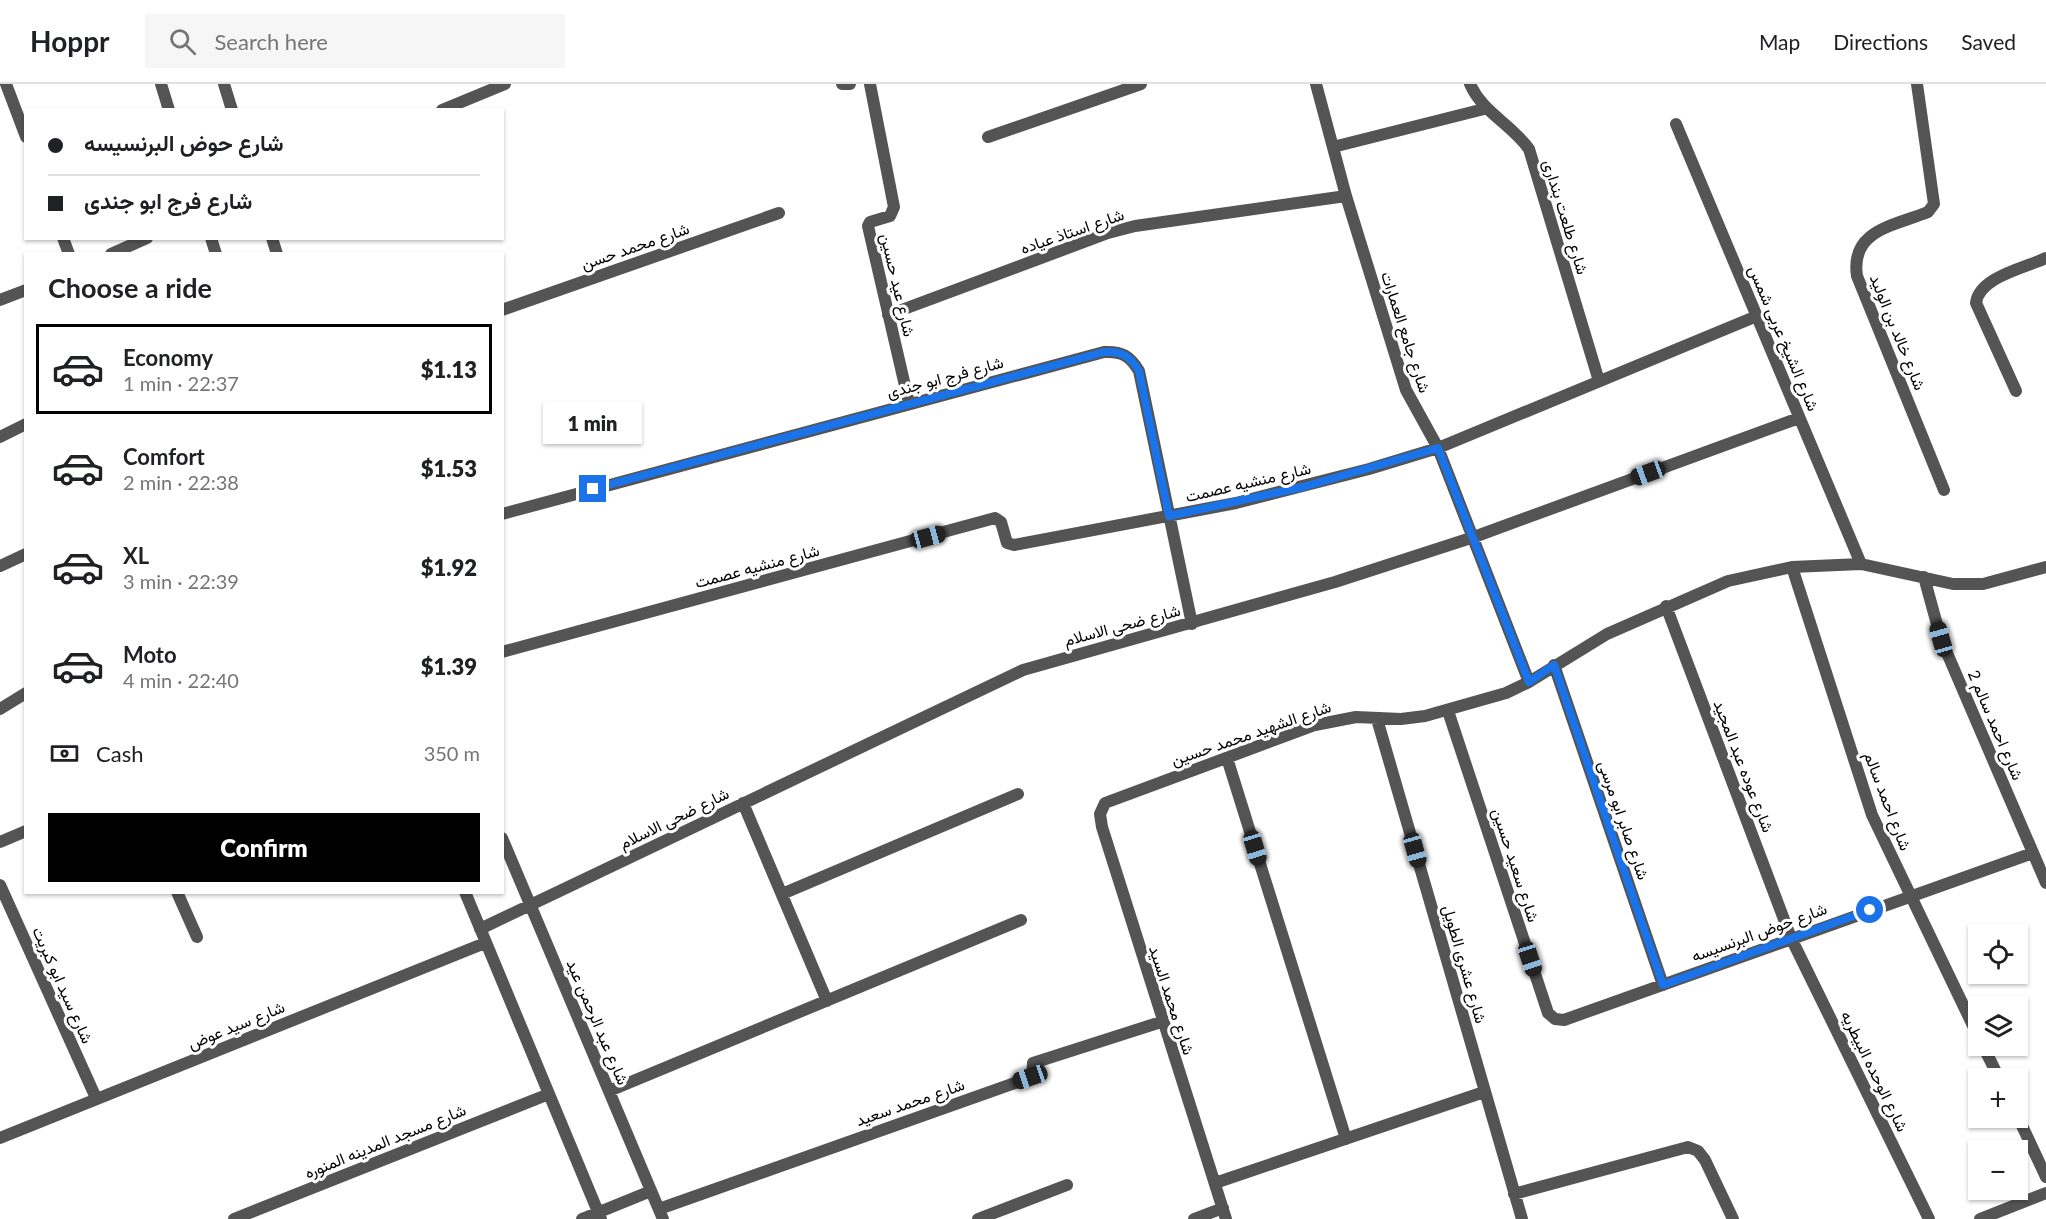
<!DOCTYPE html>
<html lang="en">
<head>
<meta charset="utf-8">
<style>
  :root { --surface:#fff; --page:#f6f6f6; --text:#202124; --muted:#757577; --line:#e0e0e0; --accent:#000 }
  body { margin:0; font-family:Lato,Vazirmatn,sans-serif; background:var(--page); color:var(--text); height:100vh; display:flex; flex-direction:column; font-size:22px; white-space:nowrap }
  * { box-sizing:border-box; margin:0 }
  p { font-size:20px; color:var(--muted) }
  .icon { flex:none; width:33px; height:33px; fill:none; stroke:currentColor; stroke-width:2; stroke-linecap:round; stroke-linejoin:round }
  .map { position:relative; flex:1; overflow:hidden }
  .sheet { position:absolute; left:24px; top:168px; width:480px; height:642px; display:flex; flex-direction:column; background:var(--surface); border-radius:0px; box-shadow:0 2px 4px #0004 }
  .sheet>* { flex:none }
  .hud { position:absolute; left:24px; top:24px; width:480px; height:132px; border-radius:0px; box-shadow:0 2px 4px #0004; display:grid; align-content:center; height:132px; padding:0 24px; background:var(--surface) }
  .tools { position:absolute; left:1968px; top:840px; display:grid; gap:12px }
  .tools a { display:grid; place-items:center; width:60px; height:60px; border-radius:0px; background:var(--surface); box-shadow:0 2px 4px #0004; font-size:30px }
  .end { position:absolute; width:27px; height:27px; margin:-14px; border:8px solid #1a73e8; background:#fff; box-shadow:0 0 0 3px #fff }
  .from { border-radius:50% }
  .bubble { position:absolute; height:42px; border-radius:0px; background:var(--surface); box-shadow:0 2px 4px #0004; font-size:20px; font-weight:800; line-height:42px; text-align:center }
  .car { position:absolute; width:18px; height:36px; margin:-18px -9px; border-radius:8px; box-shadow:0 0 4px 2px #0007; background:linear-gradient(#222 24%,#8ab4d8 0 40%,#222 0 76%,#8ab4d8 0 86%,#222 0) }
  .hud b { display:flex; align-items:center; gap:21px; height:57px; font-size:22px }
  .hud b+b { border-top:2px solid var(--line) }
  .hud i { width:15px; height:15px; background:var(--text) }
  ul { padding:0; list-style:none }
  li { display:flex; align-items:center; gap:18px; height:90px; margin:0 12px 9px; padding:0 12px; border:3px solid transparent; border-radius:0px }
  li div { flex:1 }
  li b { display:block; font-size:22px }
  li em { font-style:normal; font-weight:800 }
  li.active { border-color:var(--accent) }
  li>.icon { width:54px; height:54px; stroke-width:1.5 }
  h2 { padding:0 24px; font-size:27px; line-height:72px }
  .pay { display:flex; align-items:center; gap:15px; height:66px; padding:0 24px; font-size:22px }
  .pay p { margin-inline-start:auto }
  .cta { display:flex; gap:12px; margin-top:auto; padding:12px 24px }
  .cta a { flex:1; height:69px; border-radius:0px; background:var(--accent); color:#fff; font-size:24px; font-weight:800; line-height:69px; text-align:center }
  header { display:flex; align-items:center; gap:36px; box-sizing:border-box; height:84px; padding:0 30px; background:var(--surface); border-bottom:2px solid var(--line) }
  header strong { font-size:28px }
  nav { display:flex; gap:33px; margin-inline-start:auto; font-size:21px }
  .search { width:420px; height:54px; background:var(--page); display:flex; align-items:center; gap:15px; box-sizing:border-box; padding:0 21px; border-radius:0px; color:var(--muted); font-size:22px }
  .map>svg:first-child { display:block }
</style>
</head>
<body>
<header>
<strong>Hoppr</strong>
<div class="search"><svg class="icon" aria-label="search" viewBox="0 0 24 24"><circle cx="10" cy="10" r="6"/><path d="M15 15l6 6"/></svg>Search here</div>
<nav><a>Map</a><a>Directions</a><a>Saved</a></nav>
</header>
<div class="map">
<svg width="2046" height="1135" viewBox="0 0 2046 1135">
  <rect width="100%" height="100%" fill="#fff"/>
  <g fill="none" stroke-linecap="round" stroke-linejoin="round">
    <path stroke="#545454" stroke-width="12" d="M6 0 26 53
      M161 0 169 26
      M224 0 232 26
      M842 0H850
      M870 0 894 123 890 132 870 138 868 142 909 319
      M1316 0 1346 112 1406 306 1438 364 1529 598
      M1470 0C1482 28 1511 40 1529 65L1599 297
      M1917 0 1934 120 1928 128C1894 142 1850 146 1857 192L1944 406
      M442 26 505 0
      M1676 40 1861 480
      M988 53 1141 0
      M1333 63 1484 25
      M63 154 69 170
      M211 154 216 170
      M272 154 277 170
      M111 170 147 154
      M0 216 26 206
      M502 226 779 129
      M888 231 1108 149 1135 142 1346 112
      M2016 307 1976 219C1979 193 2025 184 2046 174
      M0 353 26 340
      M502 430 1104 268C1122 267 1130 272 1139 287L1192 540
      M0 482 26 470
      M1792 483 1872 731 1978 952
      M1924 493 1941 555 2046 799
      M1666 522 1791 854 1929 1135
      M502 568 995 434 1001 438 1007 459 1014 461 1236 419 1369 385 1438 364 1757 232
      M1554 581 1663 901
      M0 625 26 609
      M1448 627 1548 929 1555 935 1564 936 2033 769
      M1377 635 1522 1135
      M1227 674 1346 1055
      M743 719 827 917
      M502 754 663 1135
      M0 758 26 747
      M0 801 96 1014
      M177 808 197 853
      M465 808 601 1135
      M782 810 1018 710
      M480 845 1023 586 1335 498 1474 453 1799 334
      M1983 962 1999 994
      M609 1007 1021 836
      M2018 1033 2046 1093
      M0 1054 485 859
      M1215 1099 1484 1008
      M1514 1110 1688 1063 1698 1067 1705 1076 1733 1135
      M659 1125 1032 993 1033 979 1161 938
      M234 1135 549 1010
      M582 1135 651 1107
      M978 1135 1067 1101
      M1194 1135 1223 1124
      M1226 1135 1102 743 1100 730 1105 719 1315 641 1356 633 1401 635 1425 632 1506 609 1529 598 1607 550 1728 497 1792 483 1861 480 1953 500H1983L2046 483
      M1980 1135 2046 1109"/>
  </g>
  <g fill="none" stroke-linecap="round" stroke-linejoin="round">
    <path stroke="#1a73e8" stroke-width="8" d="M593 405 1104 268C1122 267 1130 272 1139 287L1169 432 1303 403 1438 364 1529 598 1554 581 1663 901 1870 826"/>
  </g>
  <g text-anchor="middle" stroke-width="6" stroke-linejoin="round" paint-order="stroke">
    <g font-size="16" fill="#000" stroke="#fff">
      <text transform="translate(1566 133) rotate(73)" y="6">شارع طلعت بندارى</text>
      <text transform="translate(1072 147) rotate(-19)" y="6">شارع استاذ عياده</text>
      <text transform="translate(635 162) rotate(-19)" y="6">شارع محمد حسن</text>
      <text transform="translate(898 201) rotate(77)" y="6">شارع عيد حسين</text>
      <text transform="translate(1406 248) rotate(72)" y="6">شارع جامع العمارات</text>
      <text transform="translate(1898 248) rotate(68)" y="6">شارع خالد بن الوليد</text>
      <text transform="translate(1784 254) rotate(67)" y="6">شارع الشيخ عربى شمس</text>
      <text transform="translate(945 293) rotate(-15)" y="6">شارع فرج ابو جندى</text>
      <text transform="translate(1248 398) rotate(-13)" y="6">شارع منشيه عصمت</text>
      <text transform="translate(757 482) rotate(-15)" y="6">شارع منشيه عصمت</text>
      <text transform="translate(1122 541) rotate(-15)" y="6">شارع ضحى الاسلام</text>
      <text transform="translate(1996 641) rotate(67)" y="6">شارع احمد سالم 2</text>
      <text transform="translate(1251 649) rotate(-19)" y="6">شارع الشهيد محمد حسين</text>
      <text transform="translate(1744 682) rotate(69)" y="6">شارع عوده عبد المجيد</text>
      <text transform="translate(1888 717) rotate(69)" y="6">شارع احمد سالم</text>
      <text transform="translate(674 734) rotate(-26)" y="6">شارع ضحى الاسلام</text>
      <text transform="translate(1624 736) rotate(71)" y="6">شارع صابر ابو مرسى</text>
      <text transform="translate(1516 781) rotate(72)" y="6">شارع سعيد حسين</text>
      <text transform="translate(1759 848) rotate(-20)" y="6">شارع حوض البرنسيسه</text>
      <text transform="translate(1465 880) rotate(74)" y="6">شارع عشرى الطويل</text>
      <text transform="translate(63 901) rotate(66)" y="6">شارع سيد ابو كبريت</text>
      <text transform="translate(1172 916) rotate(72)" y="6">شارع محمد السيد</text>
      <text transform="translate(598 938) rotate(67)" y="6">شارع عبد الرحمن عيد</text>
      <text transform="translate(236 941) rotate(-22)" y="6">شارع سيد عوض</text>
      <text transform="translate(1875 987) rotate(64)" y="6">شارع الوحده البيطريه</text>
      <text transform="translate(910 1018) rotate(-19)" y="6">شارع محمد سعيد</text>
      <text transform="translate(385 1057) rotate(-22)" y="6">شارع مسجد المدينه المنوره</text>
    </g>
  </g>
</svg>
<div class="tools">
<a><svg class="icon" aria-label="locate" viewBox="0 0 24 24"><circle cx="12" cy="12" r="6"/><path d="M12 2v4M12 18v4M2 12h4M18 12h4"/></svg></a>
<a><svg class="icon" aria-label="layers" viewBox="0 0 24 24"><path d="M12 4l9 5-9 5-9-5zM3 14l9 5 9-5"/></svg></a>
<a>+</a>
<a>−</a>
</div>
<i class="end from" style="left:1870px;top:826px"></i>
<i class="end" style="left:593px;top:405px"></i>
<div class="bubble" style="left:543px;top:318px;width:99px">1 min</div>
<i class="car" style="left:1648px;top:389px;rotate:250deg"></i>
<i class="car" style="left:928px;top:453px;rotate:75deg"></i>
<i class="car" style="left:1941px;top:555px;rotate:344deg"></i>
<i class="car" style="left:1255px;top:764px;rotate:163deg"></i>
<i class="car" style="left:1415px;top:766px;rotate:164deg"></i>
<i class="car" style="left:1530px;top:875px;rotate:162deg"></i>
<i class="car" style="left:1030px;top:993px;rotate:251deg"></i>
<div class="hud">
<b><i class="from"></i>شارع حوض البرنسيسه</b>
<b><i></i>شارع فرج ابو جندى</b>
</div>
<section class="sheet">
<h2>Choose a ride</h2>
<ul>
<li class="active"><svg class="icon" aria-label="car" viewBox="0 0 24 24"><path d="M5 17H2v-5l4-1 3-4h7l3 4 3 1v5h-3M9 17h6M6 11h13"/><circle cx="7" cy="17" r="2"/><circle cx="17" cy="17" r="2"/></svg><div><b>Economy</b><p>1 min · 22:37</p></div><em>$1.13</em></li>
<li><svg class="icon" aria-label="car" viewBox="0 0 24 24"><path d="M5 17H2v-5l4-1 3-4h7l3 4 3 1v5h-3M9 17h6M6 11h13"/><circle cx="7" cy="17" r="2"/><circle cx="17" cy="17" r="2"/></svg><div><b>Comfort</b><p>2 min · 22:38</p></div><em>$1.53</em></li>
<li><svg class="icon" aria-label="car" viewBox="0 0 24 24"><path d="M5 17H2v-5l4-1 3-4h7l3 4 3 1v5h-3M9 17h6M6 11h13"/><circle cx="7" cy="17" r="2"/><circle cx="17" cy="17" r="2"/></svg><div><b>XL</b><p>3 min · 22:39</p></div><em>$1.92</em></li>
<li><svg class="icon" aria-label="car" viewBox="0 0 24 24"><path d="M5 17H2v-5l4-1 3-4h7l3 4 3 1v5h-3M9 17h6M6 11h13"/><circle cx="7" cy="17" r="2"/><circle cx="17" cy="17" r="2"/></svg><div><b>Moto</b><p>4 min · 22:40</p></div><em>$1.39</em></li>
</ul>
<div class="pay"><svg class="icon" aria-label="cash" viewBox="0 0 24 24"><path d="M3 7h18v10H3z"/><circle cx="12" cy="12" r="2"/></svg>Cash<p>350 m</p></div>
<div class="cta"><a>Confirm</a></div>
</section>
</div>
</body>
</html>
